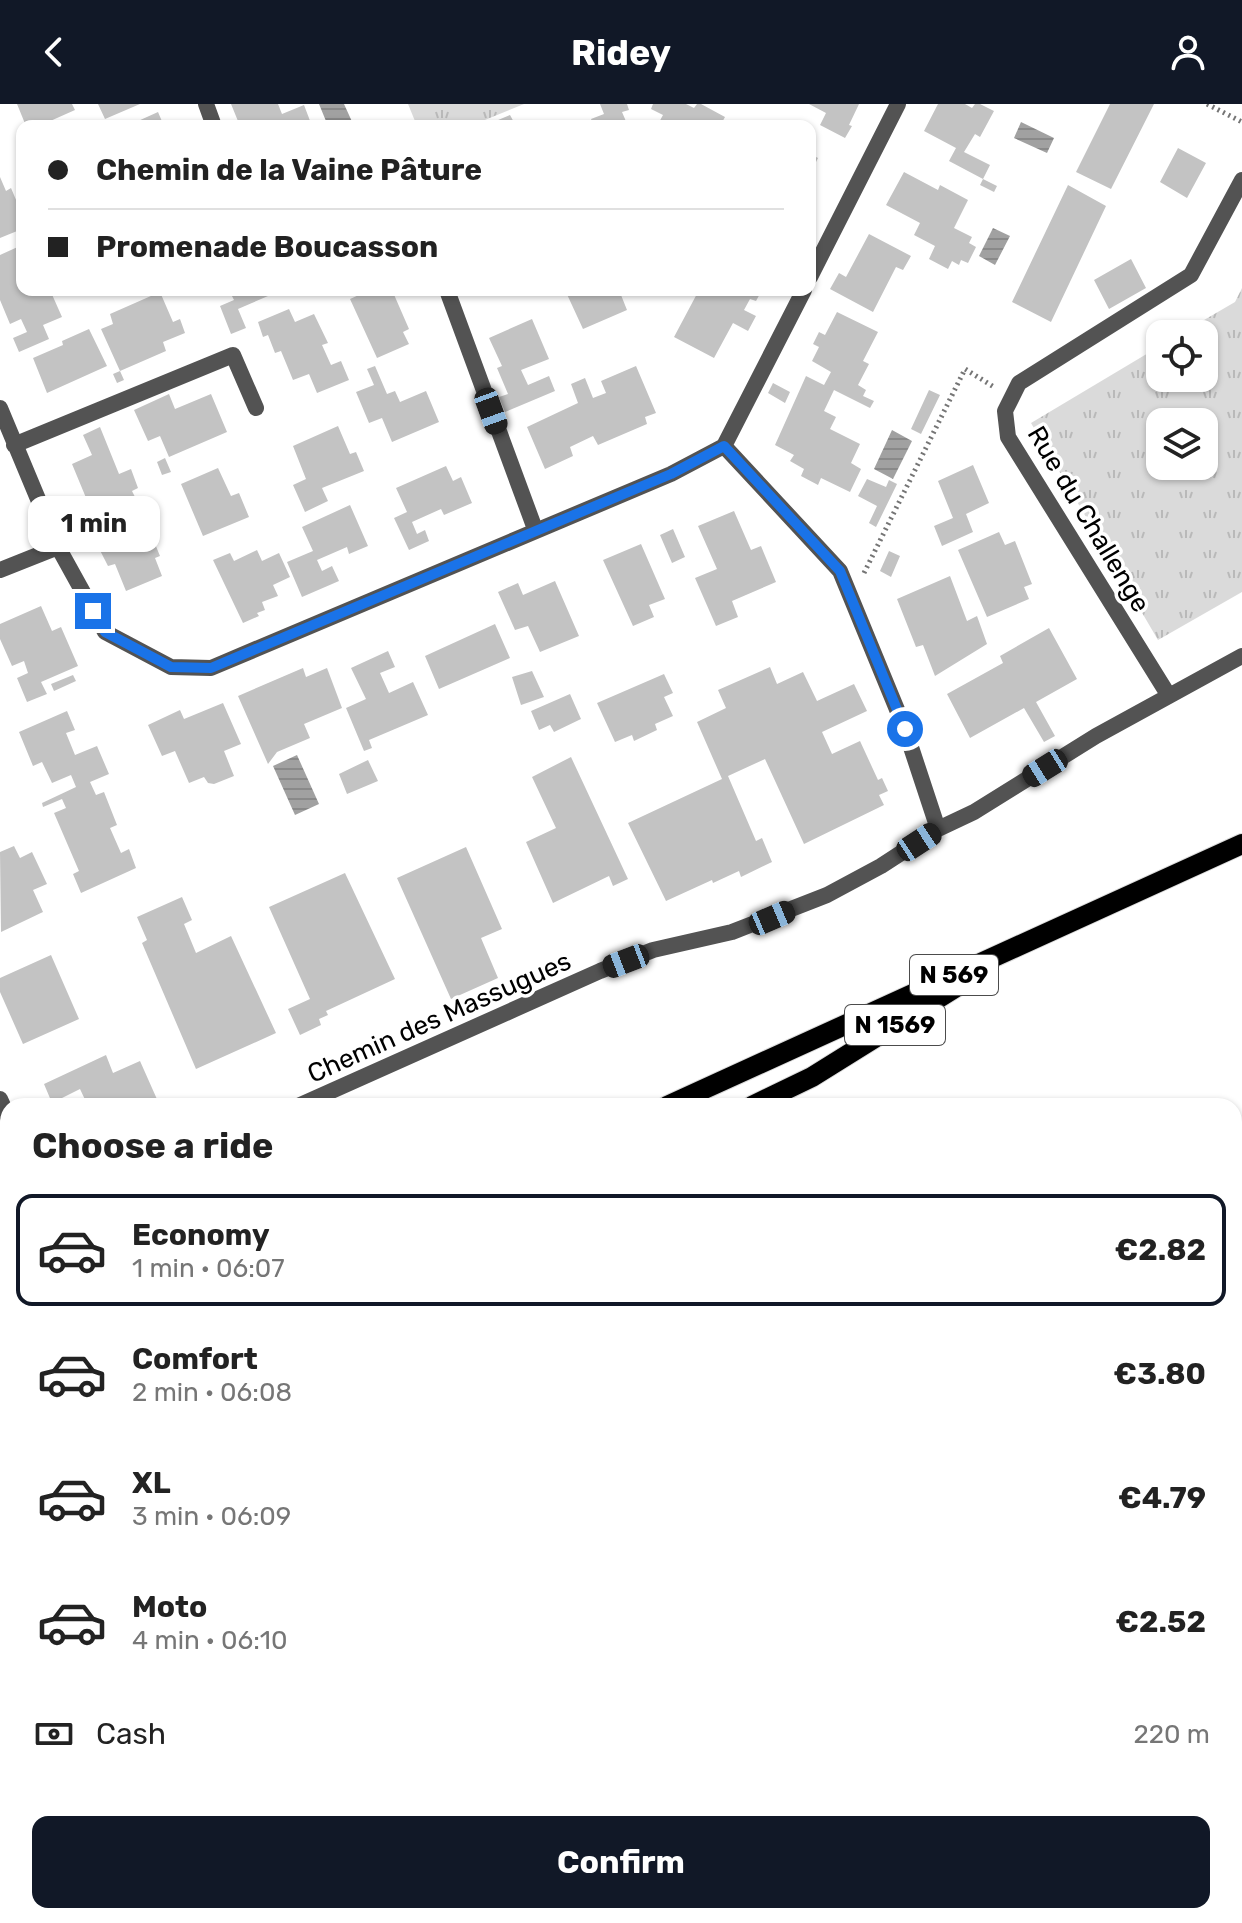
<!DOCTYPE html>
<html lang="en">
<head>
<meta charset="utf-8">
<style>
  :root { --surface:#fff; --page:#f2f2f2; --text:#222; --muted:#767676; --line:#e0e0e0; --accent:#111827 }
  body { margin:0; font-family:Rubik,sans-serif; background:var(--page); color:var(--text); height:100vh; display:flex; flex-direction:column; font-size:30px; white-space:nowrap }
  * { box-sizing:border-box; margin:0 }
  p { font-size:26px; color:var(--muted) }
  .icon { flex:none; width:44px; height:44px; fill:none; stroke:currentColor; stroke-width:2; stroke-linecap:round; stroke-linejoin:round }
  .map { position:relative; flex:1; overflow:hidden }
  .side { position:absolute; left:0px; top:994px; width:1242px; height:826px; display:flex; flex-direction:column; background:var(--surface); border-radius:24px 24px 0 0; box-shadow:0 2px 6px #0004 }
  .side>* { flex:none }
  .hud { position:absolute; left:16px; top:16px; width:800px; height:176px; border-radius:16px; box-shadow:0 2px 6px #0004; display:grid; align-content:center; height:176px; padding:0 32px; background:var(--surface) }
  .controls { position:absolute; left:1146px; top:216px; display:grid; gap:16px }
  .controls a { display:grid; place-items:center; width:72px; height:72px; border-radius:16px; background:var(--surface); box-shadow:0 2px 6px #0004; font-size:40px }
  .end { position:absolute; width:36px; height:36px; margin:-18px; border:10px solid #1a73e8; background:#fff; box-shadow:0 0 0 4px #fff }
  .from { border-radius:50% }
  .bubble { position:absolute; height:56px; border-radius:16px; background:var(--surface); box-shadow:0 2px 6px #0004; font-size:26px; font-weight:700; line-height:56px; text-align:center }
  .car { position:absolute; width:24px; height:48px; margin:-24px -12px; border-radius:10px; box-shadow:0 0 6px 2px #0007; background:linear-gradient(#222 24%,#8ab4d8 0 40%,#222 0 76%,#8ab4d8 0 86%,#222 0) }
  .hud b { display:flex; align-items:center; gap:28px; height:76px; font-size:30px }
  .hud b+b { border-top:2px solid var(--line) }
  .hud i { width:20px; height:20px; background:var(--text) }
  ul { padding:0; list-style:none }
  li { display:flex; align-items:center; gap:24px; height:112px; margin:0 16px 12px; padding:0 16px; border:4px solid transparent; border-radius:16px }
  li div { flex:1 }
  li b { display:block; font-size:30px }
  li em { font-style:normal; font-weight:700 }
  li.selected { border-color:var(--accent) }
  li>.icon { width:72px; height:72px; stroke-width:1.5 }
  h2 { padding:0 32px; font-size:36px; line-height:96px }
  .pay { display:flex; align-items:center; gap:20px; height:88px; padding:0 32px; font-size:30px }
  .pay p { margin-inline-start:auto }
  .action { display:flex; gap:16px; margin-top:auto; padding:16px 32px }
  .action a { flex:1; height:92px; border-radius:16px; background:var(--accent); color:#fff; font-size:32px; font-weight:700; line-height:92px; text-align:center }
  header { display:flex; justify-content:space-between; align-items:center; height:104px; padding:0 32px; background:var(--accent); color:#fff; font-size:36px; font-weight:700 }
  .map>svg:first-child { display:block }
</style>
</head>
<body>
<header><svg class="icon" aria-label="back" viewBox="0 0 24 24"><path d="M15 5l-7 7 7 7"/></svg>Ridey<svg class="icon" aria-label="person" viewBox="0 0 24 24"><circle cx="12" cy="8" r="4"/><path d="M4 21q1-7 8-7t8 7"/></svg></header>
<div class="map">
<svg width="1242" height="1819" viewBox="0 0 1242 1819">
  <defs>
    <pattern id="park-tufts" width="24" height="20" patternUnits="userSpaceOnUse" patternTransform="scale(2)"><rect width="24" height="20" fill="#dadada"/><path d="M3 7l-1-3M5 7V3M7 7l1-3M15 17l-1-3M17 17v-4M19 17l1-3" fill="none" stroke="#b9b9b9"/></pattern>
    <pattern id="water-rules" width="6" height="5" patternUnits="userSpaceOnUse" patternTransform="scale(2)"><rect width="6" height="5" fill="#a1a1a1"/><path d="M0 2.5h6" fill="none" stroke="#898989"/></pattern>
  </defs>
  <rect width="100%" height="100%" fill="#fff"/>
  <path fill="url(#park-tufts)" fill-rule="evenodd" d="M408 0H524L470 22H417Z
    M1242 184V488L1158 536 1031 319 1160 242V274H1204V230H1180L1235 198ZM1160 318H1204V362H1160Z"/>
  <path fill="url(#water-rules)" d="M319 0H344L354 22H328Z
    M1021 18 1054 34 1047 49 1014 34Z
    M993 124 1010 132 995 161 979 152Z
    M892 326 912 337 893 375 874 365Z
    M297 651 319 700 295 711 273 662Z"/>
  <path fill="#c3c3c3" d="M17 0H72L75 6 39 22H26Z
    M98 0H140L105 15Z
    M231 0H278L282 10 304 1 312 22H240Z
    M600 0H627L629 6 622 8 628 22H594L591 15 604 10Z
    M653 0H686L694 4 697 0H701L725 13 720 22H657L663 11 651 5Z
    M809 0H859L849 21 852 22 845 34 820 21 826 9Z
    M938 0H965L972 4 975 0H980L994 7 980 33 975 30 964 48 990 61 983 75 949 57 956 44 924 27Z
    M1110 0H1154L1111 85 1076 68Z
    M158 8 164 22H127Z
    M510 11 516 22H484Z
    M1178 44 1206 59 1187 94 1160 78Z
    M810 50 818 54 810 70Z
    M904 68 938 86 940 81 968 96 954 124 972 133 969 139 976 143 968 159 961 156 959 161 952 157 948 165 929 155 935 142 914 131 920 119 886 101Z
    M0 73 6 87 11 84 22 110V125L0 134Z
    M983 75 997 82 994 88 980 81Z
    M1068 81 1106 102 1051 218 1012 198Z
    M869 130 911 152 903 166 896 163 873 208 830 185 839 169 846 173Z
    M22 141V186H50L62 213 43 221 49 235 19 248 13 234 27 228 21 215 10 220 0 196V151Z
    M1131 155 1146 184 1109 205 1094 176Z
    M229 186H282L238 205 246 224 231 230 220 202 234 196Z
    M370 186H392L409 225 403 228 409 240 377 254 350 195Z
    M565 186H619L627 206 583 225Z
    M699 186H762L756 197 750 195 744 206 756 212 748 227 733 219 714 254 674 233Z
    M160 188 173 218 180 215 185 229 163 238 166 247 120 267 101 225 113 220 110 210Z
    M289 205 295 218 314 210 328 239 322 241 331 261 341 257 349 276 317 289 309 270 293 276 281 247 275 249 268 231 263 233 258 218Z
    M837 208 878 228 863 257 869 260 858 281 866 286 863 292 874 297 870 304 834 286 824 307 836 313 830 325 860 340 851 359 861 365 850 388 821 374 818 381 801 372 804 365 790 357 794 351 775 341 806 272 824 281 831 268 812 257 819 243 813 240 819 228 825 231Z
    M532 215 549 255 521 266 528 281 549 272 555 287 505 308 499 293 508 290 497 264 502 262 489 234Z
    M89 225 107 262 47 289 33 254 63 241 62 237Z
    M375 262 387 290 395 287 400 298 426 287 439 318 392 338 382 314 369 319 356 288 374 281 367 265Z
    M636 262 656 309 645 313 647 320 598 341 593 332 570 343 573 352 545 365 527 323 578 299 571 280 585 274 593 294 606 289 601 277Z
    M120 267 124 276 117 279 113 270Z
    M773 279 790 288 785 299 768 289Z
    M929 286 940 291 921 330 911 325Z
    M169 290 175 305 211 290 227 328 169 353 160 332 148 337 134 306Z
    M338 322 350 350 356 348 364 367 322 384 328 397 305 408 293 381 306 375 293 342Z
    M100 323 119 370 131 365 138 384 132 387 136 395 121 402 133 429 148 423 160 452 155 454 162 472 126 487 115 460 108 462 85 417 100 411 95 399 89 401 72 360 92 351 83 331Z
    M165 354 171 368 162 371 157 358Z
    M973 361 989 399 966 410 973 428 942 442 934 422 953 414 938 377Z
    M446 362 453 377 461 373 472 399 444 411 441 405 412 418 417 430 425 426 429 437 409 446 394 414 407 408 396 384Z
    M218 364 231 392 239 389 249 413 203 432 181 380Z
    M867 375 886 383 889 376 897 380 876 423 869 419 877 402 858 392Z
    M350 401 368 442 349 450 347 443 317 456 322 467 332 462 339 477 302 493 287 458 313 447 302 423Z
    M734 407 751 446 761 442 776 478 732 497 738 513 716 522 695 474 717 465 698 422Z
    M673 425 685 453 672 459 660 431Z
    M999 428 1005 441 1015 437 1032 480 1024 483 1029 495 987 513 958 446Z
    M641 440 665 495 649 501 654 513 633 522 603 456Z
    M257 446 262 457 279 449 290 473 273 481 278 492 262 498 265 506 257 509 259 512 243 519 213 456 230 449 234 457Z
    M889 447 900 452 891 473 880 467Z
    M950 472 967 517 977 512 987 540 935 572 923 541 916 543 897 495Z
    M555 477 579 532 540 548 528 522 515 526 498 488 518 479 523 491Z
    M41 502 52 527 61 523 78 562 41 578 47 590 27 598 17 574 28 569 24 557 12 562 0 535V520Z
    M495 520 510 554 439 585 425 552Z
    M1049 524 1077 575 1036 598 1055 632 1044 638 1024 604 970 634 947 590 1003 559 1000 552Z
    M388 547 395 563 380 569 389 589 413 578 428 611 369 636 372 644 364 647 346 604 366 595 351 564Z
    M770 563 777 580 803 568 817 597 854 580 867 607 822 628 832 650 860 637 878 676 882 674 888 687 879 691 884 701 804 740 765 655 728 672 756 737 762 734 772 758 741 773 739 767 713 779 712 776 666 797 628 719 722 675 697 618 726 604 718 586Z
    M303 564 306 573 327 564 342 604 304 620 310 634 277 648 268 660 238 592Z
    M532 567 544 593 521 601 512 573Z
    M664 570 673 589 664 593 673 612 655 620 657 626 634 637 632 631 615 638 597 599Z
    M73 571 76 577 54 587 51 580Z
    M570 590 581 615 554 628 550 621 539 626 531 607Z
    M223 599 241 640 224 647 234 672 214 680 208 679 204 673 189 679 175 647 162 652 148 621 180 606 184 615Z
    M67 607 75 626 66 629 75 651 97 642 109 670 90 678 96 691 104 688 117 721 110 724 121 749 129 745 136 764 81 789 73 770 79 767 54 709 66 704 62 695 43 703 42 699 76 683 71 671 52 679 42 658 33 662 19 628Z
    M571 653 628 775 613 782 609 772 553 799 526 738 556 724 532 673Z
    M368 656 378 677 347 690 339 670Z
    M14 742 20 754 32 748 47 780 33 786 43 808 1 828 0 748Z
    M466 743 502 825 481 834 498 874 451 895 397 774Z
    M345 769 395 875 326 907 328 911 319 915 321 921 300 931 288 905 310 895 269 803Z
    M182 793 192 816 184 820 196 849 231 832 276 929 196 965 142 839 147 836 137 813Z
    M51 851 79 915 23 940 0 888V874Z
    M106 951 113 969 140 957 160 1002H88L80 985 52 999 44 980Z
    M1234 1064 1242 1067V1144L1234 1165Z
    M1238 1201 1242 1202V1246L1234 1243V1211Z
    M1242 1454V1611L1234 1608V1475Z
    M124 1812H203L202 1819H124Z
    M558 1812H599L583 1819H561Z
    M629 1812H736L721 1819H632Z
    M968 1812H1053L1055 1819H970Z"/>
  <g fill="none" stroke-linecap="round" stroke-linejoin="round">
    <g stroke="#dbdbdb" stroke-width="22">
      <path id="primary" d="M667 1002 1242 740
        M752 1002 812 973 966 877
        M0 1280 8 1277
        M0 1309 8 1305
        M0 1544 8 1535"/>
    </g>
    <path stroke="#757575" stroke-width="5" stroke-dasharray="2 4" stroke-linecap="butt" d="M1207 0 1242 18
      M864 469 965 265 994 283"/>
    <path stroke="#535353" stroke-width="16" d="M206 0 214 22
      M810 173 898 0
      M453 186 448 189 535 425
      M0 304 58 443 105 528 171 563 211 564 671 370 724 342 804 186
      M14 341 233 251 256 304
      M724 342 840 467 905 625 938 725
      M0 466 58 443
      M1169 592 1008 333 1005 307 1019 279 1191 171 1242 76
      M0 995 8 1013
      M298 1002 600 867 653 846 732 828 827 791 881 762 938 725 974 708 1096 632 1242 552
      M0 1172 8 1166
      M1234 1694 1242 1697
      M478 1812 497 1819
      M780 1819 783 1812"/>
    <use href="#primary" stroke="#000" stroke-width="20"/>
  </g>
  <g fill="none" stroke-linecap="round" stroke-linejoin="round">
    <path stroke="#1a73e8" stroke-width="10" d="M93 507 105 528 171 563 211 564 671 370 724 342 840 467 905 625"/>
  </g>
  <g text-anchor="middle" stroke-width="7" stroke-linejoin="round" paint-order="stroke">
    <g fill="#fff" stroke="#4c4c4c" stroke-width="2">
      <rect x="910" y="851" width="88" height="40" rx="6"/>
      <rect x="845" y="901" width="100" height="40" rx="6"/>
    </g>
    <g font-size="24" font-weight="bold" fill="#000">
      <text x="954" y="879">N 569</text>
      <text x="895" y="929">N 1569</text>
    </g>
    <g font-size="26" fill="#000" stroke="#fff">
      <text transform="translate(1089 415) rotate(59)" y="9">Rue du Challenge</text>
      <text transform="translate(439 913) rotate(-24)" y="9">Chemin des Massugues</text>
    </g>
  </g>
</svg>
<div class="controls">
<a><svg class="icon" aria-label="locate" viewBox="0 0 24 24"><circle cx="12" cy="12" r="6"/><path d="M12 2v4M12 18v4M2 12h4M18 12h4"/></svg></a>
<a><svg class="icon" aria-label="layers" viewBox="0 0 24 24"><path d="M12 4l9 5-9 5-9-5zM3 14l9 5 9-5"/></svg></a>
</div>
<i class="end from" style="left:905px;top:625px"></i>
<i class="end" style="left:93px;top:507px"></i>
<div class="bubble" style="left:28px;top:392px;width:132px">1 min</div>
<i class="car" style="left:491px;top:307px;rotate:160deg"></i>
<i class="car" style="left:1045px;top:664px;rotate:238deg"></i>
<i class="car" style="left:919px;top:738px;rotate:57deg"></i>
<i class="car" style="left:772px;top:814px;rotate:67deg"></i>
<i class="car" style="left:626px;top:857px;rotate:249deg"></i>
<div class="hud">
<b><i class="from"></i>Chemin de la Vaine Pâture</b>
<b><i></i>Promenade Boucasson</b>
</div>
<section class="side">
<h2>Choose a ride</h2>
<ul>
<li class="selected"><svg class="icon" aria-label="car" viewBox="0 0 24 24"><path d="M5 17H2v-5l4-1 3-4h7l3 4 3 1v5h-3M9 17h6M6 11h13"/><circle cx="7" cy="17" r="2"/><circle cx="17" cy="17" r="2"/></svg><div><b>Economy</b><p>1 min · 06:07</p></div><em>€2.82</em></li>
<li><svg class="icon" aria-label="car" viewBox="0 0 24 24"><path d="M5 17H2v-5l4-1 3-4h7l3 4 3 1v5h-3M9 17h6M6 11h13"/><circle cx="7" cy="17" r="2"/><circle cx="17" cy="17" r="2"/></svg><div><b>Comfort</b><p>2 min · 06:08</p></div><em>€3.80</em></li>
<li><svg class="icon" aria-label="car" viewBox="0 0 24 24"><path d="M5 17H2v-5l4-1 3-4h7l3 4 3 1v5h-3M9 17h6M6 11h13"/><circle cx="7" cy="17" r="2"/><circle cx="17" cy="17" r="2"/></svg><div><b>XL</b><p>3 min · 06:09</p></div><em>€4.79</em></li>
<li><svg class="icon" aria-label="car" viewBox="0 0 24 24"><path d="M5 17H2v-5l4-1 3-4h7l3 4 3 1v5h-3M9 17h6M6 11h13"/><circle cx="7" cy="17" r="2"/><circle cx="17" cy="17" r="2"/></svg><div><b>Moto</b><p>4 min · 06:10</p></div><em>€2.52</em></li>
</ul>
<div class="pay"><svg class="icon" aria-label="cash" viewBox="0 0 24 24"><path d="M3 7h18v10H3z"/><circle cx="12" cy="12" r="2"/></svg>Cash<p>220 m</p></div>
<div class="action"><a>Confirm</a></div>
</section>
</div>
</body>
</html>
